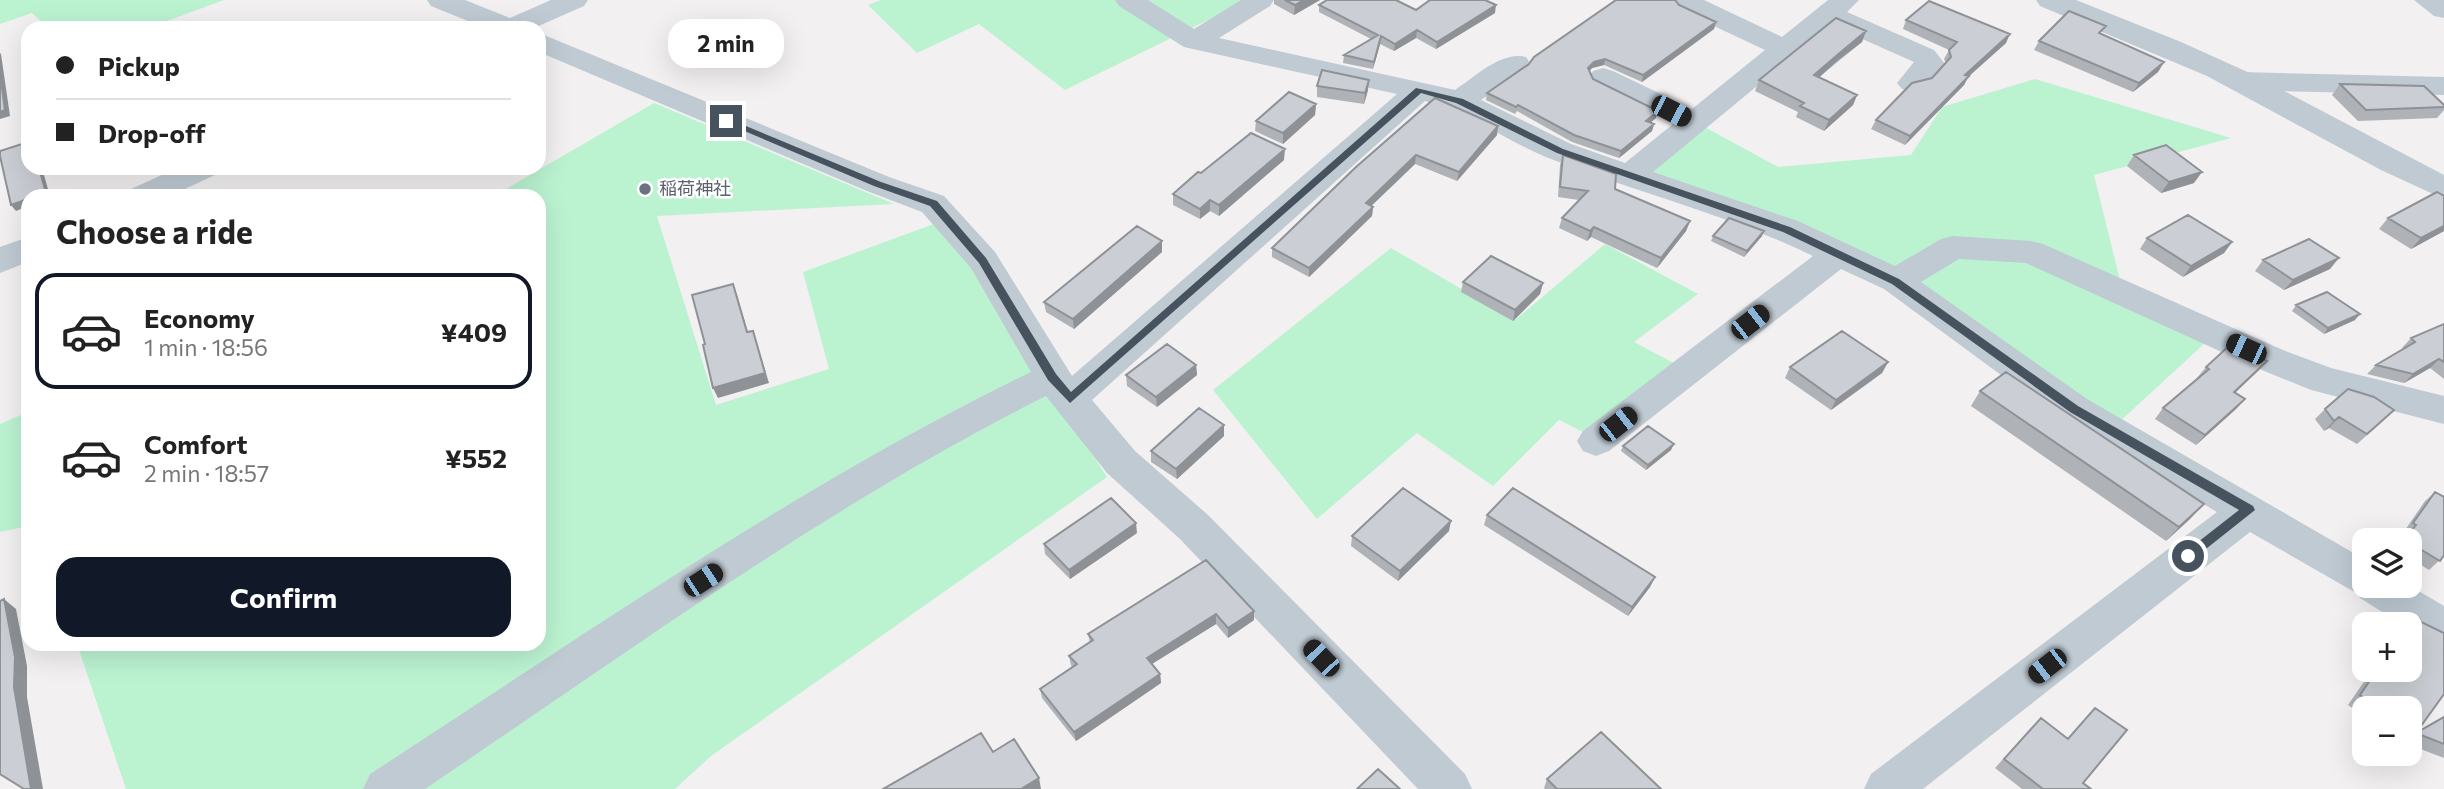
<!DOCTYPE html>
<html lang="en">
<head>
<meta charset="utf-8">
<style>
  :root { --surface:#fff; --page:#f2f2f2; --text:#222; --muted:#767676; --line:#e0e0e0; --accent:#111827 }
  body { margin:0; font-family:Commissioner,"Noto Sans JP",sans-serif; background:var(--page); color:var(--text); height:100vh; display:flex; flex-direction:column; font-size:26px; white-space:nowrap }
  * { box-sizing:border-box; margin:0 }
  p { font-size:23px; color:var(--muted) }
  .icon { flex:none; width:38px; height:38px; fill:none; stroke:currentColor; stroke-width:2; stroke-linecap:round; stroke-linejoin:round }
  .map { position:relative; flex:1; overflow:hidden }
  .sheet { position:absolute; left:21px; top:189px; width:525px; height:462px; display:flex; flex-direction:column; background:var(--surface); border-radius:21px; box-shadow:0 7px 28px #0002 }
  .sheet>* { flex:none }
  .guide { position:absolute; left:21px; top:21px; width:525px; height:154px; border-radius:21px; box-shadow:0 7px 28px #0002; display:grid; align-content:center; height:154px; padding:0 35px; background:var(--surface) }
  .controls { position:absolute; left:2352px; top:528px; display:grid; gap:14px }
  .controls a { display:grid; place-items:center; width:70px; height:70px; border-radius:14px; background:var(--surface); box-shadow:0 7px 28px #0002; font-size:35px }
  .end { position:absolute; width:32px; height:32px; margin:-16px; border:9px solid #46535f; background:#fff; box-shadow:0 0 0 4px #fff }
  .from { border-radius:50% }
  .bubble { position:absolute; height:49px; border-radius:21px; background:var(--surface); box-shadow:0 7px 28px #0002; font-size:23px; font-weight:700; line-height:49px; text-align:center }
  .car { position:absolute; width:21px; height:42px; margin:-21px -10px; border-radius:9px; box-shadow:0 0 5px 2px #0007; background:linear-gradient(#222 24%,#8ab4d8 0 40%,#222 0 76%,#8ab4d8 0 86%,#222 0) }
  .guide b { display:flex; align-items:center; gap:24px; height:66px; font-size:26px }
  .guide b+b { border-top:2px solid var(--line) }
  .guide i { width:18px; height:18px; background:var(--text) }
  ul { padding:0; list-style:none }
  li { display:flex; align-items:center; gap:21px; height:116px; margin:0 14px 10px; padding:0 21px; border:4px solid transparent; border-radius:21px }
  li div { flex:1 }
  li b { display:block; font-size:26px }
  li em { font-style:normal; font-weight:700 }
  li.selected { border-color:var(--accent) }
  li>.icon { width:63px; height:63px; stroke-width:1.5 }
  h2 { padding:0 35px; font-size:32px; line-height:84px }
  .primary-button { display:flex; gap:14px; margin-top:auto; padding:14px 35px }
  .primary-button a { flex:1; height:80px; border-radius:21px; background:var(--accent); color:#fff; font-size:28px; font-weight:700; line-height:80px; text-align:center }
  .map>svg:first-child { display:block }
</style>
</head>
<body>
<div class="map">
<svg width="2444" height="789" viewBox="0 0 2444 789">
  <rect width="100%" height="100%" fill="#f2f0f0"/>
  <path fill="#bbf3d1" d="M0 0H224L148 28H48L32 13 0 24Z
    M881 0H1246L1247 1 1065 90 979 24 917 53 868 5Z
    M2035 79 2231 138 2094 175 2121 284 2205 343 2116 425 1916 286 1647 172 1701 125 1778 167 1911 155 1942 107Z
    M654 103 894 204 657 216 716 405 829 369 803 272 942 221 1107 477 711 756 675 789H126L77 644H539V196H494Z
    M1605 244 1698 294 1634 342 1683 368 1597 439 1559 420 1493 486 1417 433 1317 519 1213 390 1391 248 1515 320Z
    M28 412V526L0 532V424Z"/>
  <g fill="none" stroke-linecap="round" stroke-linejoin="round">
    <path fill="#bfcad3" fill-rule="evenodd" d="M427 0H465L510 18 551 0H588L584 6 534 28H485L431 6Z
      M1115 0H1148L1194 29 1241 0H1274L1270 6 1219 38 1455 90C1475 77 1501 51 1526 57L1530 63 1526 69 1481 100 1571 144 1625 163 1673 124 1593 83 1588 77 1593 71 1603 68 1613 71 1692 109 1765 50 1678 9 1674 3 1676 0H1704L1782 37 1828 0H1859L1847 12 1934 50 1945 64C1934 80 1922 94 1902 89L1897 83 1914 62 1831 25 1653 172 1798 221 1895 266 1941 239 1953 236 2031 241 2043 244 2283 350 2331 368 2444 396V424L2311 390 2257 368 2026 263 1959 259 1921 282 2087 399 2364 559V586H2410L2444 606V646L2410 629V625H2403L2360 598 2358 594 2250 532 1923 789H1864L1871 774 2217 512 2061 419 1884 289 1841 269 1609 451 1596 456 1583 451 1577 441 1583 431 1813 256C1729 215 1638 193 1551 159 1508 142 1470 113 1425 101L1092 400 1135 451 1208 515 1465 774 1472 789H1418L1180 539 1107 473 1046 396C827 506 628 652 425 789H363L370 774C586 634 798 485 1031 372L971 268 922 212 867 191 539 52V33L889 177 944 196 995 252 1072 376 1397 94 1184 47 1119 6Z
      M2414 0H2444V18L2434 16Z
      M2240 72 2444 77V95L2240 90 2230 87 2225 81 2230 75Z
      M177 168H220L215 175 170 196H126L131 189Z
      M28 237V262L0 273V247Z"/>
    <path fill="#bfcad3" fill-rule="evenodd" d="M2036 0H2076L2181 42 2252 74 2444 175V199L2381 170 2207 76 2040 6Z"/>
  </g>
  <path fill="#afb2b7" d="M1274 0H1320L1294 15 1274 4Z
    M1319 5 1416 10 1495 13 1436 49 1416 38 1394 51 1380 44 1373 69 1343 63 1344 55 1371 39 1319 12Z
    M1679 5 1716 22 1714 29 1642 82 1604 65 1592 68 1589 72 1593 79 1658 111 1656 118 1650 123 1654 124 1652 131 1619 158 1572 142 1517 111 1515 114 1486 100 1487 93Z
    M1906 20 2006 43 1968 77 1964 85 1905 145 1871 129 1876 120 1932 78 1946 63 1944 59 1949 50 1903 29Z
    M1866 31 1862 42 1819 77 1857 95 1853 105 1824 131 1796 117 1798 112 1755 91 1759 80Z
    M2039 41 2164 62 2158 72 2133 92 2034 50Z
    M2340 84 2444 107V110L2437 118 2358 121 2332 95Z
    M1317 86 1368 90 1364 104 1317 97Z
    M1316 104 1315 115 1283 144 1255 131 1256 121Z
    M1497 135 1457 181 1415 164 1371 206 1373 207 1372 216 1309 277 1272 257V248L1356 167Z
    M1563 155 1615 189 1690 221 1686 231 1657 268 1591 237 1587 241 1559 228 1562 218 1579 200 1558 197 1560 165Z
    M2134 155 2194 183 2161 193 2127 166Z
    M1284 160 1219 216 1210 211 1200 219 1173 205V194L1201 173Z
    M2388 218 2444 231 2411 249 2379 229Z
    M1713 236H1762L1744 257 1711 241Z
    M2147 238 2232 242 2224 253 2183 277 2140 249Z
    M1162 241V252L1074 329 1046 312 1044 302Z
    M2263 260 2330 269 2284 290 2255 271Z
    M1463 282 1543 283 1540 294 1513 321 1461 292Z
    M2296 305 2355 320 2324 334 2292 311Z
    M2444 324V379L2430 368 2404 383 2367 374 2376 365 2403 349 2402 348 2411 338Z
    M1888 362 1882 373 1831 410 1785 378 1790 367Z
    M1196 365 1197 375 1157 407 1127 386 1126 375Z
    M2206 367 2258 371 2235 393 2245 399 2236 409 2196 445 2155 419 2163 408 2198 378H2197Z
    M1980 391 2191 518 2166 541 1971 406Z
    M2325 409 2384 420 2357 444 2329 428 2324 431 2315 419Z
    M1224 436 1177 479 1151 462V451Z
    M1623 446 1671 450 1646 470 1621 451Z
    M2435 492 2444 497V556L2429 570 2410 558V541H2401L2406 534 2403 533 2425 501Z
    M1487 515 1655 577 1650 587 1628 616 1484 525Z
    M1449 531 1398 581 1351 546 1352 536Z
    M1137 533 1070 579 1045 554 1044 544Z
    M1206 560 1254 620 1228 638 1216 624 1152 664 1160 674 1161 683 1076 741 1042 698 1040 689 1072 667 1071 665 1069 656 1090 643 1088 634Z
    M2414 618 2421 622 2416 733 2410 737V709H2364V716L2348 705 2372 670H2410V625H2405Z
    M2095 708 2083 783 2091 789H2022L1995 768 2032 727 2068 738Z
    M2444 717V758L2410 745V738Z
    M1547 779 1661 789H1545L1544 788Z"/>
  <path fill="#8e9195" d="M1304 0H1320L1294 15 1295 5Z
    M1496 5 1495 13 1436 49 1437 42Z
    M1716 22 1714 29 1642 82 1643 75Z
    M1417 30 1416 38 1394 51 1395 44Z
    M1866 31 1862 42 1837 61 1810 86 1814 75 1842 51Z
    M2010 34 2006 43 1968 77 1964 85 1905 145 1910 136 1965 75Z
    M1381 36 1380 44 1373 69 1374 62Z
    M0 53 1 54 10 116 0 119Z
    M1605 59 1604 65 1592 68 1586 75 1588 68 1594 62Z
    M2164 62 2158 72 2133 92 2139 83Z
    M1369 80 1368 90 1364 104 1365 93Z
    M1857 95 1853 105 1824 131 1829 120Z
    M1316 104 1315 115 1283 144V133Z
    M1658 111 1656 118 1644 128 1646 121Z
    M1654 124 1652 131 1619 158 1621 151Z
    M1498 126 1497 135 1457 181 1459 172Z
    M1285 149 1284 160 1219 216V205Z
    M1416 155 1415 164 1365 212 1366 203Z
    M39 168H42L50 196H37Z
    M2202 172 2194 183 2161 193 2169 182Z
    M28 199V206L16 211 11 205Z
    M1210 200V211L1200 219V209Z
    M1373 207 1372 216 1309 277V268Z
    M1690 221 1686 231 1657 268 1661 258Z
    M2444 226V231L2411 249 2421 238Z
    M1594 227 1591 237 1587 241 1590 231Z
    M1764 231 1762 236 1744 257 1747 251Z
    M1162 241V252L1074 329 1073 319Z
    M2232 242 2224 253 2183 277 2191 266Z
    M2339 258 2330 269 2284 290 2293 280Z
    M1543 283 1540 294 1513 321 1515 310Z
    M733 284 737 295 751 343 747 332Z
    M2360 314 2355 320 2324 334 2328 328Z
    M753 331 769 383 718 398 713 388Z
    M2439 359 2430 368 2404 383 2413 374Z
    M2267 361 2258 371 2225 402 2234 392Z
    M1888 362 1882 373 1831 410 1836 400Z
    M1196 365 1197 375 1157 407 1156 397Z
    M2245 399 2236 409 2196 445 2205 435Z
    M2339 417 2329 428 2324 431 2334 421Z
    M1224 425V436L1177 479 1176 469Z
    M1674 444 1671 450 1646 470 1648 465Z
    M2204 504 2191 518 2166 541 2179 527Z
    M1451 521 1449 531 1398 581 1400 571Z
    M1136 523 1137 533 1070 579 1069 570Z
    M1655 577 1650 587 1628 616 1632 607Z
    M4 599 16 609 27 666V697L43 789H31L14 687Z
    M1254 611V620L1228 638V628Z
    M1216 614V624L1147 667V658Z
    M1160 674 1161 683 1076 741 1074 732Z
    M1039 778 1041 789H1021Z"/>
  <path fill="#cbcfd5" stroke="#8e9195" stroke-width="2" d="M1285 0H1304L1295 5Z
    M1327 0H1396L1416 10 1430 0H1485L1496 5 1437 42 1417 30 1395 44 1381 36 1374 62 1344 55 1378 35 1319 5Z
    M1616 0H1675L1679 5 1716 22 1643 75 1605 59 1594 62 1588 68 1593 79 1658 111 1646 121 1654 124 1621 151 1574 135 1518 105 1516 107 1487 93 1529 64 1534 57Z
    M1929 1 2010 34 1965 75 1969 76 1910 136 1876 120 1912 83 1932 78 1951 57 1949 50 1957 42 1906 20Z
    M2069 11 2106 26 2099 33 2164 62 2139 83 2039 41Z
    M1836 18 1866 31 1842 51 1814 75 1857 95 1829 120 1800 106 1804 103 1759 80Z
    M1322 70 1369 80 1365 93 1317 86Z
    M0 73 5 110 0 112Z
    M2340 84 2424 86 2444 105V107L2366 110Z
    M1289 92 1316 104 1283 133 1256 121Z
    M1435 98 1498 126 1459 172 1416 155 1366 203 1373 207 1309 268 1272 248 1356 167Z
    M1251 133 1285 149 1219 205 1210 200 1200 209 1173 194 1198 172 1201 173Z
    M28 142V168H39L46 193 37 196H28V199L11 205 0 156V151Z
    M2166 145 2202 172 2169 182 2134 155Z
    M1563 155 1616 174 1615 189 1690 221 1661 258 1594 227 1590 231 1562 218 1588 191 1560 187Z
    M2437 192 2444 196V226L2421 238 2388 218Z
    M2188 215 2232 242 2191 266 2147 238Z
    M1729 218 1764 231 1747 251 1713 236Z
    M1137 226 1162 241 1073 319 1044 302Z
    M2309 239 2339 258 2293 280 2263 260Z
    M1491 256 1543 283 1515 310 1463 282Z
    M733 284 747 332 753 331 765 373 713 388 703 345 705 344 692 295Z
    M2327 292 2360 314 2328 328 2296 305Z
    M2444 324V362L2439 359 2413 374 2376 365 2415 342 2411 338Z
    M1842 331 1888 362 1836 400 1790 367Z
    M1167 344 1196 365 1156 397 1126 375Z
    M2231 344 2267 361 2234 392 2245 399 2205 435 2163 408 2209 369 2206 367Z
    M2006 372 2204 504 2179 527 1980 391Z
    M2348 389 2374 397 2394 410 2367 434 2339 417 2334 421 2325 409Z
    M1199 408 1224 425 1176 469 1151 451Z
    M1648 426 1674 444 1648 465 1623 446Z
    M1403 488 1451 521 1400 571 1352 536Z
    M1513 488 1655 577 1632 607 1487 515Z
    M2435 492 2444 497V555L2440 561 2410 543V541L2404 540 2416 525 2413 523Z
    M1111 498 1136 523 1069 570 1044 544Z
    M1206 560 1254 611 1228 628 1216 614 1147 658 1160 674 1074 732 1040 689 1077 664 1069 656 1093 640 1088 634Z
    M4 599 15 657 14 687 31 789H24L0 774V601Z
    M2414 618H2419L2421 622 2444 633V694L2416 733 2410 729V709H2380L2360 695 2377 670H2410V625H2409Z
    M2095 708 2127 730 2083 783 2091 789H2043L2004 759 2041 718 2068 739Z
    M2444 717V744L2416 733Z
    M1601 732 1661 789H1557L1547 779Z
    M981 733 993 752 1014 739 1039 778 1021 789H883Z
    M1378 769 1400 789H1357Z"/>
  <path fill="#46535f" d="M1416 88 1463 99 1563 149 1790 227 1899 279 2078 406 2253 506 2255 510 2192 560H2184V553L2239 510 2070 412 1892 284 1783 232 1557 153 1456 103 1421 93 1070 403 1048 380 979 263 930 206 874 186 721 121 729 119 881 182 937 201 986 258 1056 374 1071 392Z"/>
  <circle fill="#6b7280" stroke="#fff" stroke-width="2.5" cx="645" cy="189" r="7"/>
  <g text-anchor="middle" stroke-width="5" stroke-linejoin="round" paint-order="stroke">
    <g font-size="18" fill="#5b616d" stroke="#fff" text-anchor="start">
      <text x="659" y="195">稲荷神社</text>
    </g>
  </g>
</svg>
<div class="controls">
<a><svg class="icon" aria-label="layers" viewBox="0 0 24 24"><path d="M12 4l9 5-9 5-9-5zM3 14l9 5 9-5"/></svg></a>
<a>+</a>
<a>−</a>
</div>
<i class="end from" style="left:2188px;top:556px"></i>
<i class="end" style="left:726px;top:121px"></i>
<div class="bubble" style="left:668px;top:19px;width:116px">2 min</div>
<i class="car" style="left:1671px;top:111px;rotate:117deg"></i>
<i class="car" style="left:1750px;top:322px;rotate:52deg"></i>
<i class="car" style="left:2246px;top:349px;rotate:295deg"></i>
<i class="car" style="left:1618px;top:424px;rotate:52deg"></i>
<i class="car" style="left:703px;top:580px;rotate:57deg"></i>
<i class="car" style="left:1321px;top:658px;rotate:316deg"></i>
<i class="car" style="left:2047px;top:666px;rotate:232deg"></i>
<div class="guide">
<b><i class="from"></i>Pickup</b>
<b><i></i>Drop-off</b>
</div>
<section class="sheet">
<h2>Choose a ride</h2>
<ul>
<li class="selected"><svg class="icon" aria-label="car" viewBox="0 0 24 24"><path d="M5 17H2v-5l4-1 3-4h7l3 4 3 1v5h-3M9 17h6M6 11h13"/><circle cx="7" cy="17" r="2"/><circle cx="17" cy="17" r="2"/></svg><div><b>Economy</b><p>1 min · 18:56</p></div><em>¥409</em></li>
<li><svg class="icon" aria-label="car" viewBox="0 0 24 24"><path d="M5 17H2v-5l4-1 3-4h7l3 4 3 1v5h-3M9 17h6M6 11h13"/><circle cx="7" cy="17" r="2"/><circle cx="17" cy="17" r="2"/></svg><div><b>Comfort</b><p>2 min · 18:57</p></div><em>¥552</em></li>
</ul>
<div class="primary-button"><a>Confirm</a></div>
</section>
</div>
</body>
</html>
